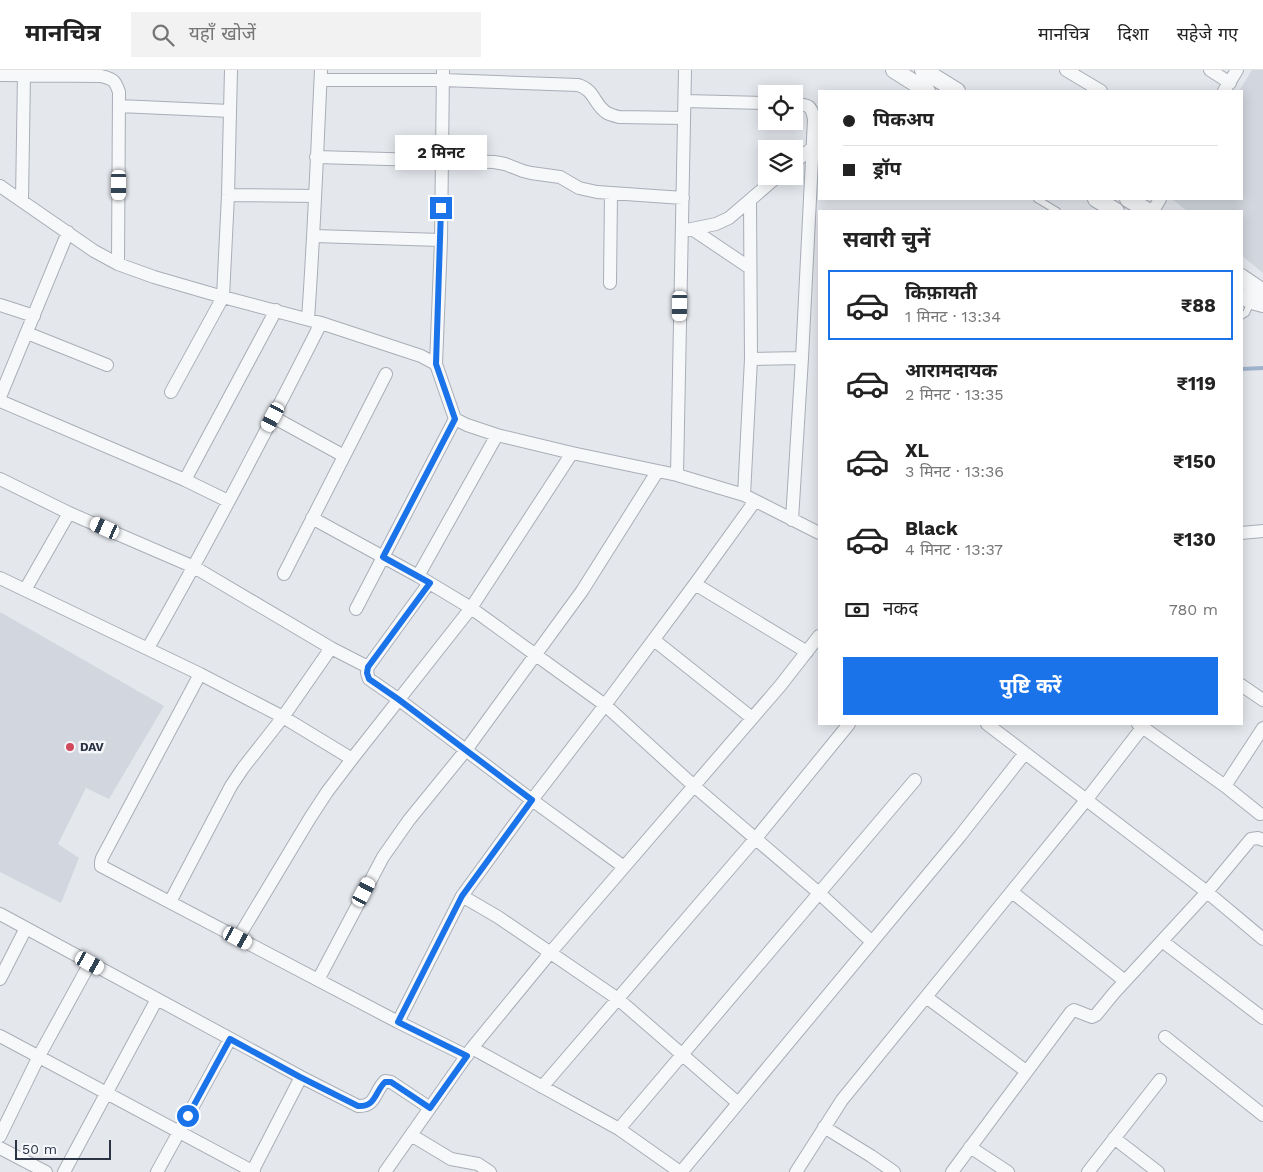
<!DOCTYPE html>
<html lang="hi">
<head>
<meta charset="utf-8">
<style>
  :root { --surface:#fff; --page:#f2f2f2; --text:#222; --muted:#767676; --line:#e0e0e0; --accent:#1a73e8 }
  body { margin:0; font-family:"Work Sans","Noto Sans Devanagari",sans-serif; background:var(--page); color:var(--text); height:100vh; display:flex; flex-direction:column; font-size:19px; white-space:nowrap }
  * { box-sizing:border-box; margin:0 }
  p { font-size:16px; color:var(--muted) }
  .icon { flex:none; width:28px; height:28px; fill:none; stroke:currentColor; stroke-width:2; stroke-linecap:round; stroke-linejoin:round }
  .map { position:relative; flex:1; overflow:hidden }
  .sheet { position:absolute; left:818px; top:140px; width:425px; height:515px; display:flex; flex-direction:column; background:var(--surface); border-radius:0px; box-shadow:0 2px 12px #0003 }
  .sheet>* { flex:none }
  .hud { position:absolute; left:818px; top:20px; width:425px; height:110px; border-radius:0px; box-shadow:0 2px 12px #0003; display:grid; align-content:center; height:110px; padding:0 25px; background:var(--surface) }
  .fabs { position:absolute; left:758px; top:15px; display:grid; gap:10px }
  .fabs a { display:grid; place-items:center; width:45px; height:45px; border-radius:0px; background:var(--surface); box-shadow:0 2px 12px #0003; font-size:25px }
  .scale { position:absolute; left:15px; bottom:12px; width:96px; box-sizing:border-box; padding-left:5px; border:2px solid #2b3445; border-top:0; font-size:14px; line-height:18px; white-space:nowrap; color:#2b3445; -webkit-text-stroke:4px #f4f6f9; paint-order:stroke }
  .end { position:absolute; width:22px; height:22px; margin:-11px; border:6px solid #1a73e8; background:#fff; box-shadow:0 0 0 2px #fff }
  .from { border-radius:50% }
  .bubble { position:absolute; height:35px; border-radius:0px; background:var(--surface); box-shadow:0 2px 12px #0003; font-size:16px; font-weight:700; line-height:35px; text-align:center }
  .car { position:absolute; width:15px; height:30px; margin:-15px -8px; border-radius:6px; box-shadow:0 0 4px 1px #0007; background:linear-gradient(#fff 24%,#345 0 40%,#fff 0 76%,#345 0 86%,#fff 0) }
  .hud b { display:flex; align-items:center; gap:18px; height:48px; font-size:19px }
  .hud b+b { border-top:1px solid var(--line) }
  .hud i { width:12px; height:12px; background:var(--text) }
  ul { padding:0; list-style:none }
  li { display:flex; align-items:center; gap:15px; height:70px; margin:0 10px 8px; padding:0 15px; border:2px solid transparent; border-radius:0px }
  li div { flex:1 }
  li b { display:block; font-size:19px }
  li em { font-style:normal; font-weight:700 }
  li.on { border-color:var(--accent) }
  li>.icon { width:45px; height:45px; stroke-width:1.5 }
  h2 { padding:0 25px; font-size:22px; line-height:60px }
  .pay { display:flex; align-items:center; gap:12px; height:55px; padding:0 25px; font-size:19px }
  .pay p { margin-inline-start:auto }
  .action { display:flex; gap:10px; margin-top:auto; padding:10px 25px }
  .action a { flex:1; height:58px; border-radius:0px; background:var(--accent); color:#fff; font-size:20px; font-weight:700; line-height:58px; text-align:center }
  header { display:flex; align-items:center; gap:30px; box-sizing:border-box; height:70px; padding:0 25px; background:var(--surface); border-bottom:1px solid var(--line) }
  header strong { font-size:24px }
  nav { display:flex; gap:28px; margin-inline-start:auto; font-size:18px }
  .search { width:350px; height:45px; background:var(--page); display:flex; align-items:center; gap:12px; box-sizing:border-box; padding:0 18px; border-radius:0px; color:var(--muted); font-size:19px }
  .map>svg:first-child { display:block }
</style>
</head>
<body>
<header>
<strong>मानचित्र</strong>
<div class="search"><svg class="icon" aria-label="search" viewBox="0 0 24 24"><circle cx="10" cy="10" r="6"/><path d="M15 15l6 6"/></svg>यहाँ खोजें</div>
<nav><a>मानचित्र</a><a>दिशा</a><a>सहेजे गए</a></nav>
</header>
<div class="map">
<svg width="1263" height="1102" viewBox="0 0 1263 1102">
  <rect width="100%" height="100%" fill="#e4e7ec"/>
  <path fill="#d2d6de" d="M1252 0H1263V203L1241 185V141H1187L1172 129H1241V21H1239Z
    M0 542 164 636 109 729 86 718 58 774 79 788 61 833 0 802Z"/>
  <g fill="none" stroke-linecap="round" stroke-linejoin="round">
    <path stroke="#9fb4cc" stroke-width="4" d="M1241 299 1263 298"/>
    <g stroke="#a9aeb7" stroke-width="8">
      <path id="service" d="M1037 129 1057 141
        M1241 246 1246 243 1251 232"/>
    </g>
    <g stroke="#a9aeb7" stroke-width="14">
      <path id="minor" d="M1066 0 1101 21
        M1210 0 1230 13
        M0 5 101 6C113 9 115 10 119 22L118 194
        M321 10H443L578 15C595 20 594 35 607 43 611 45 615 46 619 47L684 48
        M1224 21 1237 0
        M685 31 766 33
        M119 36 230 41
        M316 87 494 92 505 94 523 101 531 103 560 107 579 118 597 122 683 128
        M794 93 813 77
        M0 116 94 181 118 194 154 207 223 227 321 253 421 286 436 294 455 349 467 355 497 365 572 383 677 405 744 425 819 463
        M228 125 315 126
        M22 130 24 4
        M1153 141 1160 129
        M692 159 750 198
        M682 161 716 154 729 148 778 106
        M314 166 441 170
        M610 213 611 123
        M0 235 34 246
        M308 249C314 166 317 83 321 0
        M27 263 107 295
        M751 289 802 288
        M436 294 441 170 443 0
        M171 322 223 227 228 125 231 0
        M0 327 68 162
        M0 331 185 410 228 431
        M273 347 344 386
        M677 405 685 0
        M0 409 69 443 194 497 331 578 368 597
        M185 410 276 240
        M744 425 751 289 750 130
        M312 448 418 506 471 538 605 635 694 716 819 823 872 872
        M792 450 802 288 814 49C811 34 808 35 794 34
        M1241 463 1263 461
        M284 504 386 304
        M418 506 497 365
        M0 508 200 604 283 647 352 689
        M429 513 368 597 367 603 369 609 398 629 532 730 624 797
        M695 514 807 582
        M25 520 69 443
        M356 539 455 349
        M654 570 752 648
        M148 578C209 471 266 362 321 253
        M200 604 102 788 101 792V796L398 952 467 986
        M1241 615 1263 630
        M987 654 1207 822 1263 869
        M1138 654 1225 716 1260 744
        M1225 716 1263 658
        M1012 822 1125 911
        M462 826 498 847 618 929 738 1033
        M170 832 231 716 243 698 283 647 331 578
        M0 844 301 1007 358 1036C376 1037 374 1022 385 1011L391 1012 430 1038
        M238 868 310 748 327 722 352 689 471 538 572 383
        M1162 871 1263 948
        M0 909 26 858
        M318 910 383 787 409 750 466 680 582 521 657 402
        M926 927 1026 1001
        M398 952 462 826 532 730 605 635 695 514 755 431
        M0 966 254 1102
        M1165 967 1263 1045
        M472 978 619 1059 680 1102
        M542 1017 756 768 849 654
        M824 1057 871 1086 894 1102
        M619 1059 915 710
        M411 1065 451 1089 478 1094 490 1102
        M0 1066 39 986 90 893
        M1114 1068 1158 1102
        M970 1077 1008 1102
        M0 1078 46 1102
        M64 1102 157 929
        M157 1102 230 969
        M252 1102 301 1007
        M385 1102 472 978 550 883 780 616 819 566
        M681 1102 960 766 1025 683
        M796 1102 842 1030 1087 729 1145 654
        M952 1102 1071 942 1074 940 1092 947 1096 945 1114 923 1207 822 1251 769 1258 768 1263 770
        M1088 1102 1160 1010"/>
    </g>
    <g stroke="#a9aeb7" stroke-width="18">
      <path id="tertiary" d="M894 0 927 21
        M923 0 957 21
        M1096 129 1116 141
        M1128 129 1148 141
        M1241 207 1263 222
        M1241 226 1252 231 1263 234"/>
    </g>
    <use href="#service" stroke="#f7f8fa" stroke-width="6"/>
    <use href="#minor" stroke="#f7f8fa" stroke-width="12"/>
    <use href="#tertiary" stroke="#f7f8fa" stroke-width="16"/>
  </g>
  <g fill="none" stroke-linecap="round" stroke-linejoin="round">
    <path stroke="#1a73e8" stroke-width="6" d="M188 1046 230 969 300 1007 358 1036C376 1037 374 1023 385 1012H391L430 1038 467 986 398 952 462 826 532 730 398 629 369 609 367 603 368 597 430 513 383 487 455 349 436 294 441 138"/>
  </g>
  <circle fill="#d1495b" stroke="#f4f6f9" stroke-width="2" cx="70" cy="677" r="5"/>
  <g text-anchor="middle" stroke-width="5" stroke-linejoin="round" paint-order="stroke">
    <g font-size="12" font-weight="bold" fill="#2b3445" stroke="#f4f6f9" text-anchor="start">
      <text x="80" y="681">DAV</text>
    </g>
  </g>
</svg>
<div class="fabs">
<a><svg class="icon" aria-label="locate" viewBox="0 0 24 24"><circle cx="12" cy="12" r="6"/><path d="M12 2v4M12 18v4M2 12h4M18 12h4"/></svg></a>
<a><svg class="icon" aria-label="layers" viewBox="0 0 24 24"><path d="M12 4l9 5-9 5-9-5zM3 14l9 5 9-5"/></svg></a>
</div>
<div class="scale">50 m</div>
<i class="end from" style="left:188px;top:1046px"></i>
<i class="end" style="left:441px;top:138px"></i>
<div class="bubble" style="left:395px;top:65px;width:92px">2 मिनट</div>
<i class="car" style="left:119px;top:115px;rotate:180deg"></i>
<i class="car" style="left:680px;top:236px;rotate:181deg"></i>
<i class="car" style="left:273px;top:347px;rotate:208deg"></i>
<i class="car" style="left:105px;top:458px;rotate:294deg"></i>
<i class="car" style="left:364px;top:822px;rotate:28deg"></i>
<i class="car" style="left:238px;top:868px;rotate:118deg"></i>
<i class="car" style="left:90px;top:893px;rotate:119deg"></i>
<div class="hud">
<b><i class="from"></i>पिकअप</b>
<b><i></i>ड्रॉप</b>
</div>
<section class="sheet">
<h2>सवारी चुनें</h2>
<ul>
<li class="on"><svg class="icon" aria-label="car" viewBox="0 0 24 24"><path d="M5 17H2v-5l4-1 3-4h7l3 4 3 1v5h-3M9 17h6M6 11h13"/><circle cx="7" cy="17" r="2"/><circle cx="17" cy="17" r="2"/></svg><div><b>किफ़ायती</b><p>1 मिनट · 13:34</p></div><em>₹88</em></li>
<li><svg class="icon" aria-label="car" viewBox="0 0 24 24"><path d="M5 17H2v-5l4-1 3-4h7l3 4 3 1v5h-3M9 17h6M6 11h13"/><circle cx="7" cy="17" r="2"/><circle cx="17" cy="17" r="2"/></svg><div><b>आरामदायक</b><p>2 मिनट · 13:35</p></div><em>₹119</em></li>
<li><svg class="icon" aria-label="car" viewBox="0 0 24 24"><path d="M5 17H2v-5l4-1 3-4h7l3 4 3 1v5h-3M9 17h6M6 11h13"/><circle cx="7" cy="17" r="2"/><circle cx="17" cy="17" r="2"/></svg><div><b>XL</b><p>3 मिनट · 13:36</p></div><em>₹150</em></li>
<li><svg class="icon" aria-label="car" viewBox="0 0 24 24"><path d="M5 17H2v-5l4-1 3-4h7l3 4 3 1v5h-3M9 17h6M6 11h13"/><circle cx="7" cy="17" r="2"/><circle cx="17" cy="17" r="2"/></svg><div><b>Black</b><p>4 मिनट · 13:37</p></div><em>₹130</em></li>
</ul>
<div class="pay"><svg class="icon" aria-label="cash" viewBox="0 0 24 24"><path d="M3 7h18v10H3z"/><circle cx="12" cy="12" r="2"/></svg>नकद<p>780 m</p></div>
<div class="action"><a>पुष्टि करें</a></div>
</section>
</div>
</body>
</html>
